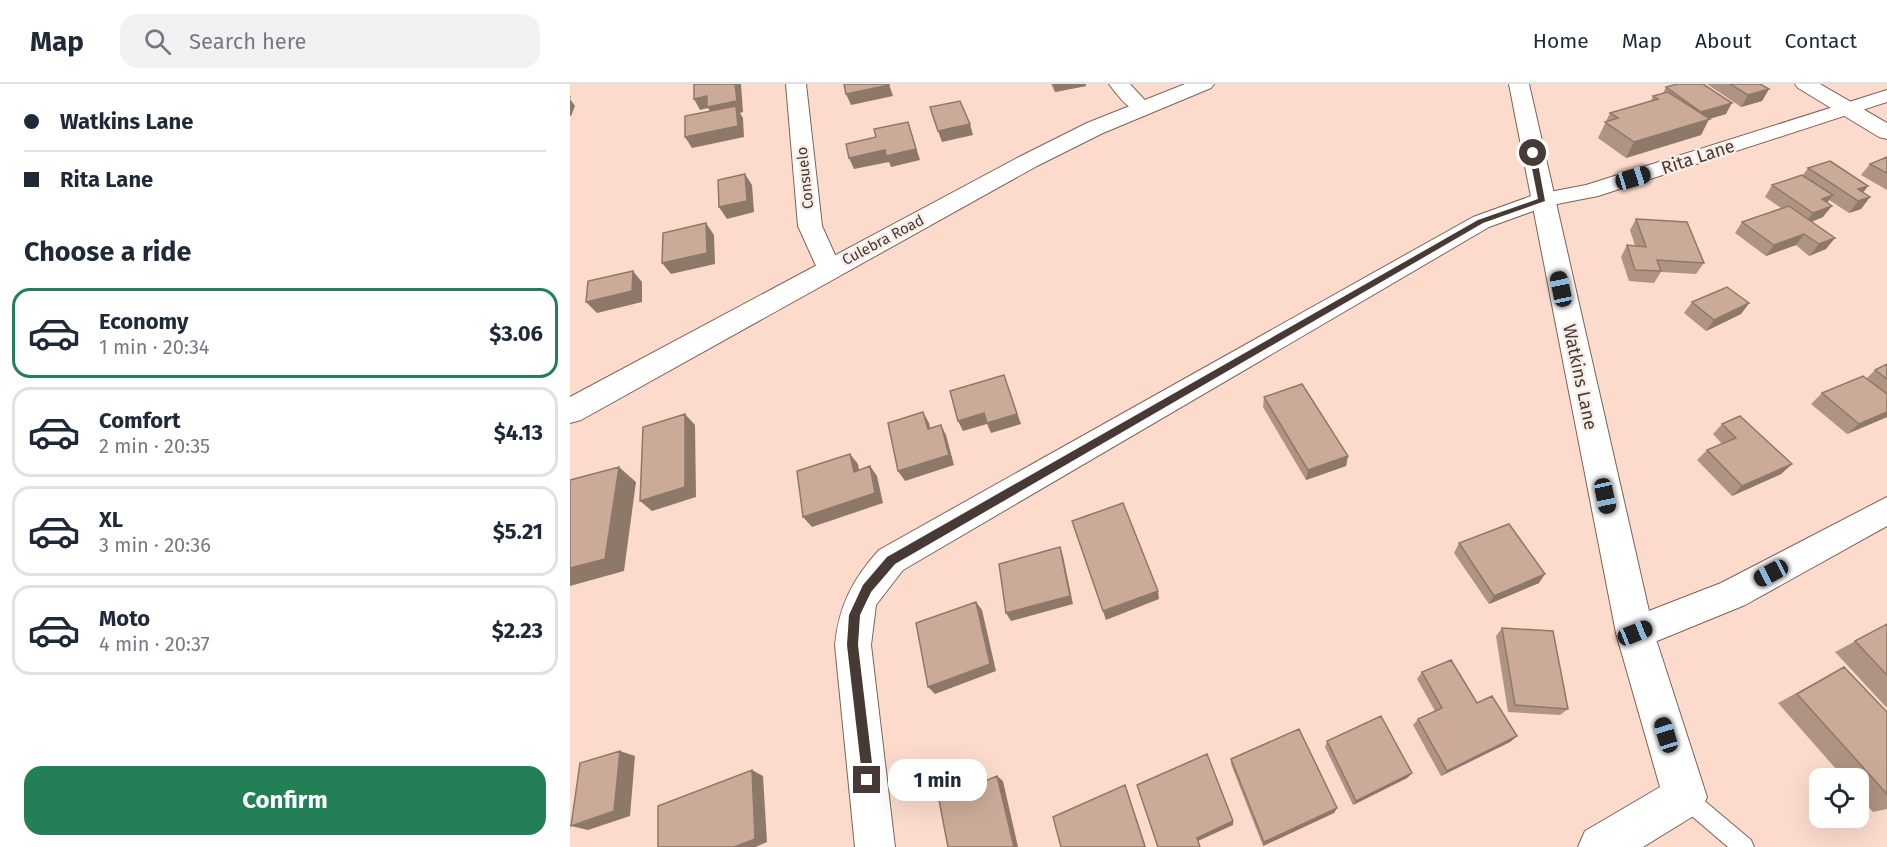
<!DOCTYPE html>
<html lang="en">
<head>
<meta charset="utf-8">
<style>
  :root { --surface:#fff; --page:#f2f2f3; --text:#1f2937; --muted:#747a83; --line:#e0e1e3; --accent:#238056 }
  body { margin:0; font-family:"Fira Sans",sans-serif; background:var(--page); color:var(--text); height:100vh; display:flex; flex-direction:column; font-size:22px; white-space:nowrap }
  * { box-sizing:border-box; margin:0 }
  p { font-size:20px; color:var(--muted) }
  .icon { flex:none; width:33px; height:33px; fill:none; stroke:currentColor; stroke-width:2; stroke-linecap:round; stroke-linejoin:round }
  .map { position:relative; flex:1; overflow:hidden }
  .details { display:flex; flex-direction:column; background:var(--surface); width:570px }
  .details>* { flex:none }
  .hud { display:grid; align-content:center; height:132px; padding:0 24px; background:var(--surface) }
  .controls { position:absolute; left:1239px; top:684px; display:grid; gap:12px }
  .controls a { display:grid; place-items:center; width:60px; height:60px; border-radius:12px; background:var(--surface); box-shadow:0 6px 24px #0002; font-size:30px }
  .end { position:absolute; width:27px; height:27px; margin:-14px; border:8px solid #473a34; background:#fff; box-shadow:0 0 0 3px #fff }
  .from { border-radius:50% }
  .bubble { position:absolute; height:42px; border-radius:18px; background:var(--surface); box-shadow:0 6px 24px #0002; font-size:20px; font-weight:700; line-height:42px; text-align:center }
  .car { position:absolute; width:18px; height:36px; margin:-18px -9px; border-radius:8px; box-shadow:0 0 4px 2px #0007; background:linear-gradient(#222 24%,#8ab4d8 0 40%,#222 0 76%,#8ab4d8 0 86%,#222 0) }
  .hud b { display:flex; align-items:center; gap:21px; height:57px; font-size:22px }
  .hud b+b { border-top:2px solid var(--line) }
  .hud i { width:15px; height:15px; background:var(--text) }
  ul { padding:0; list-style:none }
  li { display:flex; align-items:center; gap:18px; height:90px; margin:0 12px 9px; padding:0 12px; border:3px solid var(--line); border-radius:18px }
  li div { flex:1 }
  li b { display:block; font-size:22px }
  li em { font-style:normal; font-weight:700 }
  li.selected { border-color:var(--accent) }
  li>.icon { width:54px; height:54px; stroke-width:1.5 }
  h2 { padding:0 24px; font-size:27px; line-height:72px }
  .primary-button { display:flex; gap:12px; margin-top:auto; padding:12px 24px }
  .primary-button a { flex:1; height:69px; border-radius:18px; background:var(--accent); color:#fff; font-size:24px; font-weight:700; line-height:69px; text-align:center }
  header { display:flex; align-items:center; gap:36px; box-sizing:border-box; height:84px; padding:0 30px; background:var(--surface); border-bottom:2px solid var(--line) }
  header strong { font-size:28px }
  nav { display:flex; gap:33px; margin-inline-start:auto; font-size:21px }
  .search { width:420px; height:54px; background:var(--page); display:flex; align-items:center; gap:15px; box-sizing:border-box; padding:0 21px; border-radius:18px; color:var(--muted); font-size:22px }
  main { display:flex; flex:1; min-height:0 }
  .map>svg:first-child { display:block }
</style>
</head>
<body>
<header>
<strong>Map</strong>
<div class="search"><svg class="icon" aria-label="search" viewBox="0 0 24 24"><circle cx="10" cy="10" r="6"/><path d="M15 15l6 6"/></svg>Search here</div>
<nav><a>Home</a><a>Map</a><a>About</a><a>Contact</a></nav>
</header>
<main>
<section class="details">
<div class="hud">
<b><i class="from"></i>Watkins Lane</b>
<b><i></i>Rita Lane</b>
</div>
<h2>Choose a ride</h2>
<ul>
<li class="selected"><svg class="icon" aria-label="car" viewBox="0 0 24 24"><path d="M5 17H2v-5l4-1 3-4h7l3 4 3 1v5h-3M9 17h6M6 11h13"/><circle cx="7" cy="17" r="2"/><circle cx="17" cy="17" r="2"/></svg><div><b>Economy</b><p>1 min · 20:34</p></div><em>$3.06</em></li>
<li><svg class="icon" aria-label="car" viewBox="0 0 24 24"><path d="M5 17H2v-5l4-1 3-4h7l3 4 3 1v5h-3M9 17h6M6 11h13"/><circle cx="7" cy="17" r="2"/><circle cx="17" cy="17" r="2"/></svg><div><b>Comfort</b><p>2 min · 20:35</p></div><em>$4.13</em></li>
<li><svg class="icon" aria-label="car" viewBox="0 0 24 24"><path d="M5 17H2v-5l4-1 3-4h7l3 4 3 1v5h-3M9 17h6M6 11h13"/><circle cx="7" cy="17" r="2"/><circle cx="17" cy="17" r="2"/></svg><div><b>XL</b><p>3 min · 20:36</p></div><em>$5.21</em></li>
<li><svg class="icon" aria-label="car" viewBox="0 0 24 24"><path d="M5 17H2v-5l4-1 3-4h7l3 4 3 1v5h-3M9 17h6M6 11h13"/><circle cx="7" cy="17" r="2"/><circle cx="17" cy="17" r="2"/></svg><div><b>Moto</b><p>4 min · 20:37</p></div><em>$2.23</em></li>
</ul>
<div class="primary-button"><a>Confirm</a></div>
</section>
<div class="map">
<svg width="1317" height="763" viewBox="0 0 1317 763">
  <rect width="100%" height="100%" fill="#fcdbcd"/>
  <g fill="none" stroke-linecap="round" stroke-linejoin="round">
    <g stroke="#7e6257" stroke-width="2">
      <path id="service" d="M1117 705 1124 708 1181 756 1184 763H1158L1110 722 1107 715 1110 708Z"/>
    </g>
    <g stroke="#7e6257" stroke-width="2">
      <path id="minor" d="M216 0H236L252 142 271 184 268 190 259 192 250 190 247 184 228 142Z
        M539 0H560L583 25 580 29C563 33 549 13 539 0Z
        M1317 6V18L1028 112 977 122 919 143 333 486 306 521 301 561 325 763H285L265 561C269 521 283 495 309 466L903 133 964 111 1016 101Z
        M1317 413V442L1175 521 1065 566 1053 561 1048 549 1053 537 1151 499Z"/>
    </g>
    <g stroke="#7e6257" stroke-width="2">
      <path id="tertiary" d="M939 0H959L1084 549 1137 713 1130 728 1073 763H1008L1015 747 1090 703 1046 549Z
        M1225 0H1250L1317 39V55L1309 53 1228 4Z"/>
    </g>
    <g stroke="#7e6257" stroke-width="2">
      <path id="secondary" d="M615 0H644L641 4 533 49 467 82 11 336 0 339V313L451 72 517 39Z"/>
    </g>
    <use href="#service" fill="#fff" fill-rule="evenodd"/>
    <use href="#minor" fill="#fff" fill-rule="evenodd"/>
    <use href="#tertiary" fill="#fff" fill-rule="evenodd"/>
    <use href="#secondary" fill="#fff" fill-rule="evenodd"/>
  </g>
  <path fill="#af9383" d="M481 0H516V2L485 8Z
    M1137 0H1190L1199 5 1192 17 1171 23Z
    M1096 3 1156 30 1139 35 1131 51 1056 74 1028 54 1040 29 1081 17 1083 12 1093 9Z
    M1317 73V106L1291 91 1300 80Z
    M1238 84 1298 102 1293 109 1300 113 1291 125 1279 129 1259 116 1257 119 1253 133 1242 138 1256 165 1239 172 1226 161 1196 172 1165 149 1172 138 1211 124 1195 113 1202 101 1233 91Z
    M1066 135 1134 179 1126 190 1091 188 1084 199 1059 197 1051 173 1057 161 1065 162 1060 146Z
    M1122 218 1179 219 1171 230 1136 247 1114 229Z
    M1317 280V333L1277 350 1241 320 1252 309 1297 294 1305 286Z
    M694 313 778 372 776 382 736 396 693 323Z
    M1152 340 1222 380 1211 390 1162 412 1127 376 1137 366 1152 360 1143 350Z
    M889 459 969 499 919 520 884 469Z
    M1317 540V624L1265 568Z
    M932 544 998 625 990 631 938 628 926 552Z
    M1274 583 1317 628V725L1303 728 1288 711V694H1274L1208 619Z
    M852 588 907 619 947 652 940 658 871 692 843 641 848 635 865 627 847 595Z
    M757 657 842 689 837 694 783 721 755 663Z
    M661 675 767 724 764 729 693 762 661 680Z"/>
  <path fill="#8e786a" d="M165 0H171L173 28 170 29 173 34 174 53 122 64 115 53 144 34 138 24 130 26 124 15Z
    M319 0 323 12 281 21 276 10Z
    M483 0H516V2L485 8Z
    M1199 5 1192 17 1171 23 1178 11Z
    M0 11 1 13 0 15 5 22 1 32H0Z
    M1162 19 1156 30 1139 35 1131 51 1056 74 1064 58 1125 39 1131 28Z
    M338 38 350 76 321 83 319 78 284 85 279 74 315 66Z
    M400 40 403 51 372 58 368 47Z
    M175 90 182 101 184 128 157 135 149 123Z
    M1298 102 1289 113 1288 105Z
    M1263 111 1254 123 1252 115Z
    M1300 113 1291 125 1279 129 1288 117Z
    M1262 122 1253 133 1234 140 1243 129Z
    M136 139 144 151 145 180 101 190 92 179Z
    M1234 150 1226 161 1196 172 1204 161Z
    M1265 154 1256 165 1239 172 1249 160Z
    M63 187 72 198V218L27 229 16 218Z
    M1179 219 1171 230 1136 247 1144 236Z
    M434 291 451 340 421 349 417 340 393 347 388 337Z
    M353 328 359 339 363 356 358 345Z
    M1317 328V333L1277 350 1289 340Z
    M115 330 125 341 126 413 82 427 70 417Z
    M371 341 376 351 384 381 335 397 328 387Z
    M280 370 288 380 291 398 284 388Z
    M778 372 776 382 736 396 738 386Z
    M1222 380 1211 390 1162 412 1172 402Z
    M300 382 307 392 313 419 242 443 233 433Z
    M49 383 66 398 54 487 0 502V484Z
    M490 463 493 472 503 520 441 537 436 529Z
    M975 490 969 499 919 520 924 512Z
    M588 507 589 515 536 536 533 527Z
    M406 518 412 526 426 587 365 610 358 603Z
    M947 652 940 658 871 692 877 687Z
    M50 667 65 672 60 732 18 746 1 742Z
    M182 686 193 692 197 758 186 763H164Z
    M842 689 837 694 783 721 786 717Z
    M427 692 433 697 448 763H444Z
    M555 701 557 706 576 763H575Z
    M767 724 764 729 693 762 694 758Z
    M663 737V741L628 757 627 754Z"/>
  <path fill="#cbab98" stroke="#8e786a" stroke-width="1.5" d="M124 0H165L167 17 137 23V12L124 15Z
    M274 0H319V1L276 10Z
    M1108 0H1133L1162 19 1131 28 1096 3Z
    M1160 0H1190L1199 5 1178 11Z
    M1098 8 1140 35 1064 58 1035 38 1048 34 1040 29 1088 15 1083 12Z
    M390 17 400 40 368 47 360 23Z
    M166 22 168 42 115 53V32Z
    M338 38 346 65 316 72 315 66 279 74 276 60 306 53 304 45Z
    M1317 73V89L1300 80Z
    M1260 77 1298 102 1288 105 1300 113 1288 117 1238 84Z
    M175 90 177 117 149 123 148 96Z
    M1232 91 1263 111 1252 115 1262 122 1243 129 1202 101Z
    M1219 122 1265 154 1249 160 1234 150 1204 161 1172 138Z
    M1066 135 1117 138 1134 179 1087 176 1091 187 1065 186 1057 161 1076 163Z
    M136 139 137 169 92 179 93 149Z
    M63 187 62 207 16 218 18 197Z
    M1157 203 1179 219 1144 236 1122 218Z
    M1317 280V295L1305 286Z
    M434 291 447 330 417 339 414 329 388 337 380 307Z
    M1293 292 1317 310V328L1289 340 1252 309Z
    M732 300 778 372 738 386 694 313Z
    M353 328 358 345 371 341 379 371 328 387 318 339Z
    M115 330V403L70 417 73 343Z
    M1170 332 1222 380 1172 402 1137 366 1166 354 1152 340Z
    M280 370 284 388 300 382 305 409 233 433 227 387Z
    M49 383 35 475 0 484V396Z
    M553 419 588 507 533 527 502 437Z
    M939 440 975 490 924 512 889 459Z
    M490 463 500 512 436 529 429 480Z
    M406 518 420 580 358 603 346 539Z
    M1317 540V591L1285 557Z
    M932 544 983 547 998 625 945 621Z
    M881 576 907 619 922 612 947 652 877 687 848 635 872 624 852 588Z
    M1274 583 1317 628V710L1227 610Z
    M811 632 842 689 786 717 757 657Z
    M729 645 767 724 694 758 661 675Z
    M50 667 44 727 1 742 10 679Z
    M637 670 663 737 627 754 630 763H588L567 701Z
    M182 686 185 755 164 763H88V722Z
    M427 692 444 763H378L369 716Z
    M555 701 575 763H491L483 733Z"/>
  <path fill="#473a34" d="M963 67 966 69 975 117 913 139 325 480 301 508 290 531 288 561 304 696 302 700 297 702 293 700 277 561 279 531 293 501 317 473 908 136 968 115 959 69Z"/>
  <g text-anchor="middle" stroke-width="5" stroke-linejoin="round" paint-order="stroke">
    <g font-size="15" fill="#473a34" stroke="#faede7">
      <text transform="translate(235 94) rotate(-96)" y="5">Consuelo</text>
      <text transform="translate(313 156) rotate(-28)" y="5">Culebra Road</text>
    </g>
    <g font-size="18" fill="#473a34" stroke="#faede7">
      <text transform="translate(1128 73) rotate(-18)" y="6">Rita Lane</text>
      <text transform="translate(1010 293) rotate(78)" y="6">Watkins Lane</text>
    </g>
  </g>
</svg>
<div class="controls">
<a><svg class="icon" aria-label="locate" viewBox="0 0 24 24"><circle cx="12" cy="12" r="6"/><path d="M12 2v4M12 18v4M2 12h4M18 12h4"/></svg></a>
</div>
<i class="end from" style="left:963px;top:69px"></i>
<i class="end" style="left:297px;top:696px"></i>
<div class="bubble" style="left:318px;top:675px;width:99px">1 min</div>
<i class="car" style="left:1063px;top:94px;rotate:73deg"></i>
<i class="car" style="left:991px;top:205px;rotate:348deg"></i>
<i class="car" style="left:1035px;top:412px;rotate:168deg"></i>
<i class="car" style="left:1201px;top:489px;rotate:242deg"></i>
<i class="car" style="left:1065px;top:549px;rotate:68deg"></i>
<i class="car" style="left:1096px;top:651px;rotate:343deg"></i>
</div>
</main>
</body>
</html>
